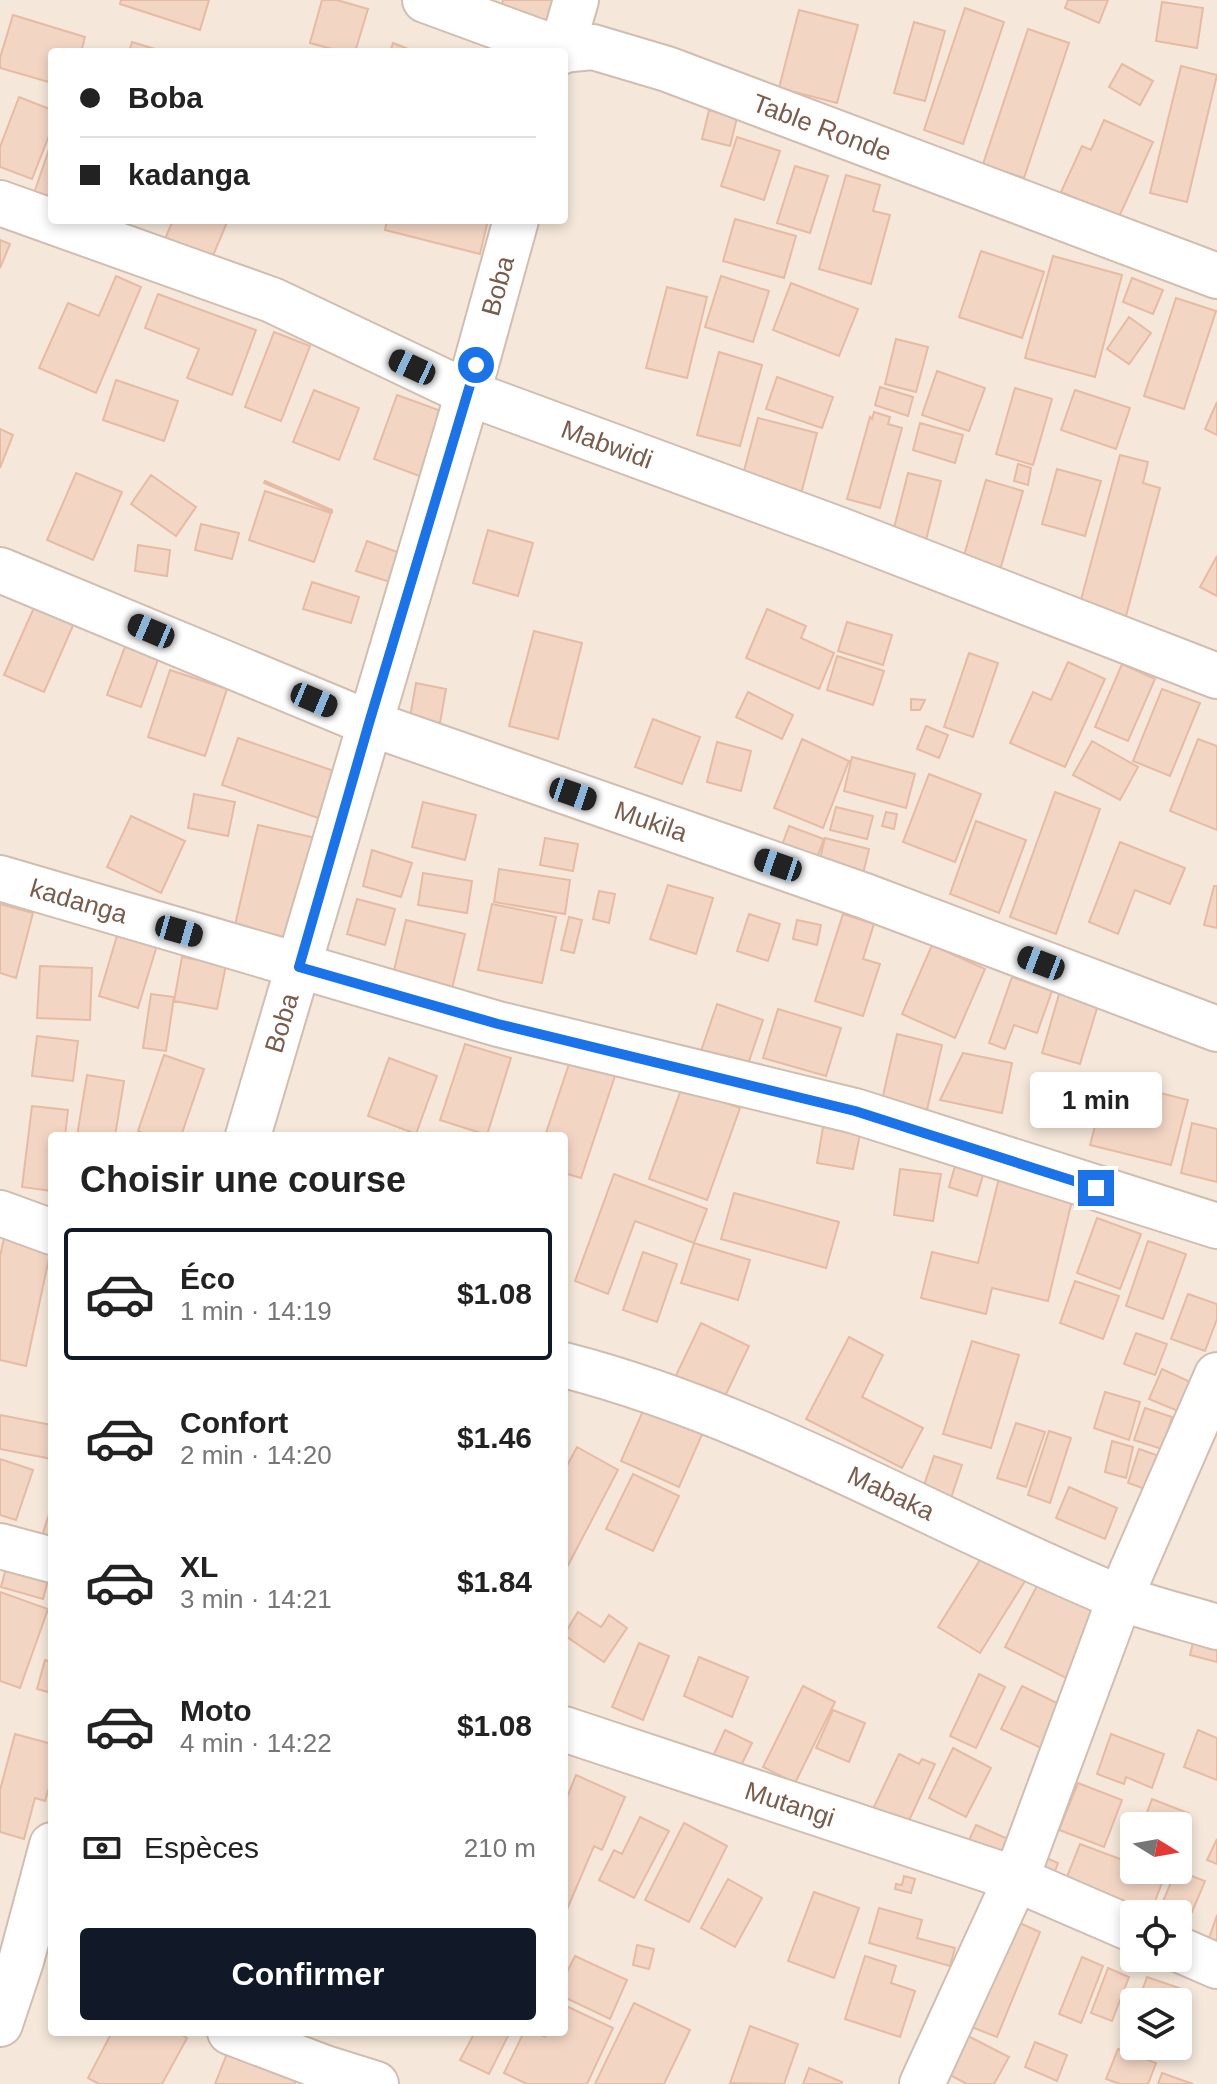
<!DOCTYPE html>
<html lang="fr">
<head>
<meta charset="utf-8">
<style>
  :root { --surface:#fff; --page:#f2f2f2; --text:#222; --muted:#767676; --line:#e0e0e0; --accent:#111827 }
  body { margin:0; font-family:Helvetica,sans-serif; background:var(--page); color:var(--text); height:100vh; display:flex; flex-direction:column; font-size:30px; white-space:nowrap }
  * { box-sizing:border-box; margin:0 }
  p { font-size:26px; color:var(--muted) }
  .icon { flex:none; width:44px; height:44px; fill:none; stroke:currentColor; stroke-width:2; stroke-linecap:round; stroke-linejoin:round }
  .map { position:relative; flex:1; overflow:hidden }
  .drawer { position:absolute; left:48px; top:1132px; width:520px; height:904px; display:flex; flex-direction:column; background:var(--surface); border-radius:8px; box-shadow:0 4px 12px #0003 }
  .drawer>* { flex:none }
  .banner { position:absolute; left:48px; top:48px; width:520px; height:176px; border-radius:8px; box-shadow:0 4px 12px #0003; display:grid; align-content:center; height:176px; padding:0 32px; background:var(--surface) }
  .needle { width:52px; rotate:101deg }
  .buttons { position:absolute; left:1120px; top:1812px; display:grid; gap:16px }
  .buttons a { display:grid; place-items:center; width:72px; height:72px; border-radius:8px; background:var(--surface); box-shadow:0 4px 12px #0003; font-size:40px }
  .end { position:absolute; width:36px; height:36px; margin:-18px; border:10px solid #1a73e8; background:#fff; box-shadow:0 0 0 4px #fff }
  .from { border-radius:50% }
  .bubble { position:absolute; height:56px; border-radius:8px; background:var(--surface); box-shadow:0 4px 12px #0003; font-size:26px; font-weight:700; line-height:56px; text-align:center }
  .car { position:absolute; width:24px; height:48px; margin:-24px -12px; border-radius:10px; box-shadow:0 0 6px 2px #0007; background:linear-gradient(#222 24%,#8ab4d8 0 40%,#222 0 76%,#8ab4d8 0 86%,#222 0) }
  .banner b { display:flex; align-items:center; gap:28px; height:76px; font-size:30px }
  .banner b+b { border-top:2px solid var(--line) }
  .banner i { width:20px; height:20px; background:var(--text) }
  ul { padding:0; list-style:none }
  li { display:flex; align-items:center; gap:24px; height:132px; margin:0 16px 12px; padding:0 16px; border:4px solid transparent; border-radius:8px }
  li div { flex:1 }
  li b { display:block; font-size:30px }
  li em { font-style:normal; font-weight:700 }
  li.current { border-color:var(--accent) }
  li>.icon { width:72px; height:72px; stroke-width:1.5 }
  h2 { padding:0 32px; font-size:36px; line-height:96px }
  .pay { display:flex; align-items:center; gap:20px; height:88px; padding:0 32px; font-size:30px }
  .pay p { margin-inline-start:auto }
  .button { display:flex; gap:16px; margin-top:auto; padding:16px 32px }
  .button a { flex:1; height:92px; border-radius:8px; background:var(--accent); color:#fff; font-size:32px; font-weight:700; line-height:92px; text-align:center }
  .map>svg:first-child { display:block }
</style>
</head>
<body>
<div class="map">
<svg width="1217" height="2084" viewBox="0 0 1217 2084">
  <rect width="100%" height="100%" fill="#fdf6ec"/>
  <path fill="#f5e8da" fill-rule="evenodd" d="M0 0H1217V2084H0ZM52 52H564V220H52ZM52 1136H564V2032H52ZM1134 1826H1178V1870H1134ZM1134 1914H1178V1958H1134ZM1134 2002H1178V2046H1134Z"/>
  <path fill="#f3d5c3" stroke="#e6bba3" stroke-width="2" d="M121 0H209L200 30 120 4Z
    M322 0H337L368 9 355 52H343L310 43Z
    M503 0H564L558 23 501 10Z
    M1068 0H1108L1099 23 1065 8Z
    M1162 2 1203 8 1197 48 1156 41Z
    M965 8 1004 22 963 144 924 130Z
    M799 10 858 25 837 103 779 88Z
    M13 15 85 37 81 52H52V83L0 68V58Z
    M914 22 945 31 925 101 894 93Z
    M1028 29 1069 43 1024 178 983 164Z
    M132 42 165 52H129Z
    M393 43 416 52H390Z
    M1122 64 1153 81 1140 105 1109 87Z
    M1181 66 1217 75 1187 202 1150 193Z
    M19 97 52 110V128L32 179 0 167V147Z
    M709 110 737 118 730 146 702 139Z
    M1104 120 1153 142 1119 217 1061 192 1082 146 1091 150Z
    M737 137 780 151 764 200 721 186Z
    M52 141V199L34 193Z
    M795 166 828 176 810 233 777 223Z
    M846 175 880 185 873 211 890 215 871 284 819 269Z
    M735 219 796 236 784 278 723 261Z
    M173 220H228L209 265 162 246Z
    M387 220H488L480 254 385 230Z
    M0 240 10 244 0 268Z
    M981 251 1044 272 1022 338 959 317Z
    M1053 256 1122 275 1095 377 1025 358Z
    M116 276 141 287 96 393 39 368 68 303 99 316Z
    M721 276 769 291 753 342 705 327Z
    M1132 278 1163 290 1153 314 1123 302Z
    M791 283 858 309 839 356 773 330Z
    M667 287 707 297 687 378 646 368Z
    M158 294 256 330 232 395 187 378 199 349 145 328Z
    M1176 298 1216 311 1184 409 1144 396Z
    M1129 317 1151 333 1129 364 1107 349Z
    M274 332 310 346 281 421 245 407Z
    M896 339 928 347 916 392 885 384Z
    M719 352 762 365 740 446 697 435Z
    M937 371 985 388 969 431 922 415Z
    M777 377 833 397 822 428 766 409Z
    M116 380 178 401 164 441 103 420Z
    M880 387 913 397 908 416 875 405Z
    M1015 388 1052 399 1033 465 996 454Z
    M314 390 359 408 339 460 293 442Z
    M1075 390 1130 408 1116 449 1061 430Z
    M397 395 444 412 422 477 374 459Z
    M1217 402V435L1205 429Z
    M874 412 890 417 888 424 902 428 880 508 847 499 870 417 872 419Z
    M758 418 817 433 795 517 736 501Z
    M920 423 963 435 955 463 913 450Z
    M0 429 13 435 0 468Z
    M1120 455 1148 462 1143 483 1160 488 1121 635 1075 622Z
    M1018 464 1031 468 1028 485 1014 481Z
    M1057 469 1101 481 1085 536 1042 524Z
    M76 473 122 492 93 560 47 540Z
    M908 473 941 481 926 540 893 532Z
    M151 475 196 507 176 536 131 504Z
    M986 480 1023 491 1000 570 963 559Z
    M265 481 332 510V512L264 483Z
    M265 491 331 513 314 562 249 540Z
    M201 524 239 533 232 559 195 550Z
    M488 530 533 543 518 596 473 583Z
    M367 541 403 554 393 583 356 571Z
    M138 545 170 550 167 576 135 571Z
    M1217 556V596L1200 587Z
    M312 582 359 597 351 623 303 609Z
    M36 603 75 621 44 692 4 675Z
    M767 609 806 626 801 638 834 653 819 689 746 658Z
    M847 622 892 635 883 665 838 651Z
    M534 631 582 643 558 739 509 726Z
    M129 636 162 648 141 707 107 695Z
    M969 653 998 663 973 737 944 727Z
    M837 656 884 671 873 705 827 690Z
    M1068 662 1105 679 1065 767 1010 743 1033 692 1051 700Z
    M1122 664 1155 679 1128 741 1095 727Z
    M170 670 227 689 205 756 148 737Z
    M416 683 446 689 440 723 410 717Z
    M1162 689 1200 703 1170 776 1133 761Z
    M748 692 793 715 782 739 736 717Z
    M911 699 925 700 920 710H911Z
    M653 719 700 737 682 784 635 767Z
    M926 726 948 735 939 758 917 749Z
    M238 738 340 773 324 820 222 785Z
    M802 739 849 761 823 828 774 808Z
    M1198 739 1217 746V830L1170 811Z
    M1092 741 1138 767 1120 800 1073 775Z
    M717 742 751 751 741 791 707 782Z
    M852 757 915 774 906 808 844 791Z
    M929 774 981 794 955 862 903 842Z
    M1055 792 1100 809 1056 934 1010 917Z
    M194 794 235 802 228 836 188 828Z
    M423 802 476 815 465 860 412 847Z
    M836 807 873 816 867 839 830 830Z
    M886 812 897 814 894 829 882 826Z
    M131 816 185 841 161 893 107 867Z
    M976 821 1026 840 999 913 950 894Z
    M258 825 316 838 292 939 235 925Z
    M789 826 824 839 815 863 780 851Z
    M545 838 578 844 573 871 540 865Z
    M825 838 869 849 862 878 818 867Z
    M1120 842 1185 868 1170 904 1135 890 1118 934 1089 922Z
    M372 850 412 863 401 897 363 886Z
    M499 869 570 880 565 914 494 902Z
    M423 873 472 881 467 913 418 905Z
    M668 885 713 898 696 954 650 939Z
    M1214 886H1217V928L1204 925Z
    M599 891 615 894 609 923 593 919Z
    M357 899 395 909 385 945 347 934Z
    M0 904 33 913 16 978 0 973Z
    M492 904 556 917 542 983 478 970Z
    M749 914 780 924 768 961 737 951Z
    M843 914 874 924 863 959 880 964 863 1016 815 1001Z
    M569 917 582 920 574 953 561 950Z
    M122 919 161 932 138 1008 99 996Z
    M406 920 465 934 450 997 391 983Z
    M797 920 821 925 817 945 793 939Z
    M932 945 985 969 955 1038 902 1014Z
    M182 957 226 965 217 1009 174 1001Z
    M40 966 92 968 90 1020 37 1018Z
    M1012 977 1052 991 1037 1033 1014 1025 1005 1049 989 1043Z
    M1062 984 1101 995 1080 1064 1042 1053Z
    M151 994 174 997 166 1051 143 1048Z
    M717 1004 763 1020 747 1067 701 1051Z
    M778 1009 841 1028 826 1076 763 1058Z
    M897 1034 942 1045 927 1110 882 1100Z
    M37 1036 78 1041 73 1081 32 1076Z
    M465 1044 511 1058 487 1135 440 1120Z
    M963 1053 1012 1063 1002 1113 940 1100Z
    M164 1055 204 1069 181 1136H150L138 1131Z
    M572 1055 617 1070 581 1178 564 1173V1136H545Z
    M389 1058 437 1076 416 1134 368 1116Z
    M87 1075 124 1081 115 1136H77Z
    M1109 1080 1188 1100 1171 1165 1090 1145 1107 1081Z
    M682 1087 740 1108 707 1200 649 1179Z
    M32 1106 68 1110 65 1136H52V1191L22 1187Z
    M1192 1123 1217 1129V1182L1181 1173Z
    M823 1127 860 1134 853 1169 817 1163Z
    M957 1159 985 1168 977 1196 949 1187Z
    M900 1169 941 1174 933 1221 894 1215Z
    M1001 1170 1075 1188 1048 1301 992 1288 986 1314 921 1298 932 1252 978 1263Z
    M614 1174 707 1209 694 1243 635 1221 608 1294 575 1281Z
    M734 1193 839 1222 826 1268 721 1239Z
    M1097 1218 1141 1234 1120 1289 1077 1273Z
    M8 1220 52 1244 26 1366 0 1360V1256Z
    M1148 1241 1186 1254 1163 1319 1126 1306Z
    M694 1243 750 1260 738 1300 681 1283Z
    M643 1252 677 1264 657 1322 623 1310Z
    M1075 1281 1119 1296 1103 1339 1060 1323Z
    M1188 1294 1217 1304V1319L1205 1351 1171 1339Z
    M701 1323 749 1346 717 1413 669 1390Z
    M1136 1333 1167 1344 1155 1375 1124 1364Z
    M849 1337 883 1355 862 1397 923 1428 902 1468 806 1419Z
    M972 1341 1019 1355 991 1448 943 1434Z
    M1162 1369 1197 1385 1185 1414 1149 1399Z
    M1105 1392 1140 1402 1129 1440 1094 1428Z
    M646 1404 704 1430 679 1487 621 1461Z
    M1145 1408 1172 1417 1162 1449 1134 1440Z
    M0 1415 52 1425V1459L0 1449Z
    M1016 1423 1045 1432 1026 1487 997 1478Z
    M1049 1431 1071 1438 1050 1503 1028 1495Z
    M1112 1441 1133 1447 1126 1478 1105 1472Z
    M577 1447 618 1470 564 1573V1471Z
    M1139 1449 1171 1460 1159 1494 1128 1483Z
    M934 1456 962 1465 950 1501 922 1491Z
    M0 1459 33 1470 16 1520 0 1515Z
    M633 1474 679 1496 653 1551 606 1529Z
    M1069 1487 1117 1508 1105 1539 1056 1518Z
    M52 1505V1546L40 1542Z
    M983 1555 1025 1581 980 1653 938 1627Z
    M8 1561 50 1573 43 1599 1 1587Z
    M1039 1582 1103 1617 1070 1680 1005 1647Z
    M0 1592 48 1609 20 1688 0 1681Z
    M578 1612 601 1627 609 1615 627 1628 604 1662 564 1635Z
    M1197 1626 1217 1631V1662L1190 1655Z
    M639 1643 669 1656 643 1720 612 1707Z
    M699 1657 748 1677 732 1717 684 1696Z
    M45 1660 52 1662V1693L37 1689Z
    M979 1674 1005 1687 976 1748 950 1736Z
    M803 1686 835 1702 795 1783 763 1767Z
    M1022 1686 1063 1706 1043 1749 1001 1729Z
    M833 1710 865 1723 849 1762 816 1748Z
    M725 1730 752 1743 734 1780 708 1767Z
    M1198 1730 1217 1738V1780L1184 1767Z
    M15 1734 52 1744V1777L45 1801 35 1798 24 1839 0 1832V1790Z
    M1111 1734 1164 1754 1152 1788 1126 1777 1124 1784 1097 1774Z
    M953 1748 991 1768 966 1817 929 1798Z
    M899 1754 919 1764 922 1759 935 1764 907 1825 873 1809Z
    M576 1775 625 1797 602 1850 594 1846 565 1914 564 1805Z
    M1078 1783 1122 1800 1104 1847 1059 1830Z
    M1152 1799 1188 1813 1178 1840V1826H1142Z
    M640 1817 669 1831 634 1898 599 1880 614 1850 622 1854Z
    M684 1823 727 1846 689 1922 645 1900Z
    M976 1825 1024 1846 1010 1876 962 1855Z
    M1217 1839V1864L1207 1860Z
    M1080 1844 1128 1862 1134 1847V1870H1167L1150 1914H1134L1063 1887Z
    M1044 1857 1058 1863 1049 1887 1034 1881Z
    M1176 1870 1205 1881 1187 1924 1178 1919V1914L1159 1911Z
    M904 1876 915 1879 911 1893 895 1889 896 1884 902 1885Z
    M728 1879 762 1898 735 1947 701 1928Z
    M814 1892 859 1908 834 1978 788 1961Z
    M879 1908 922 1920 917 1938 955 1948 950 1966 869 1943Z
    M1217 1915V1957L1204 1953Z
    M1013 1920 1040 1932 997 2037 969 2026Z
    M637 1945 654 1949 649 1969 633 1965Z
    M575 1956 627 1980 610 2019 564 1997V1978Z
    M865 1956 896 1966 891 1983 915 1991 900 2037 845 2019Z
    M1082 1957 1103 1966 1081 2023 1059 2014Z
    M1108 1968 1129 1977 1112 2021 1091 2013Z
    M1147 1977 1188 1991 1178 2018V2002H1138Z
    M634 2003 690 2030 664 2084H595Z
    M564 2005 613 2028 587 2084H527L504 2073 524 2032H535L545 2037 548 2032H564Z
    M750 2026 798 2044 784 2084 730 2083Z
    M112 2032H177L187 2038 162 2084H99L88 2078Z
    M475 2032H510L489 2074 460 2060Z
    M968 2036 1009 2057 994 2084H967L948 2074Z
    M1035 2042 1067 2055 1057 2081 1025 2067Z
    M1118 2049 1156 2063 1148 2084H1120L1106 2079Z
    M228 2051 299 2078 294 2084H215Z
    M809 2068 842 2082 841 2084H803Z
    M1162 2073 1193 2084H1158Z"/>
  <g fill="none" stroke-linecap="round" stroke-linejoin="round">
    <g stroke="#d1beb0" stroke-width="48">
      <g id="minor">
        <path id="s1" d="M425 0 561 50 593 47 667 69 1217 276"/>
        <path d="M561 52 576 0"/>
        <path id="s2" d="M0 203 272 300 468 393 840 530 1217 676"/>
        <path id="s3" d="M0 570 369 723 865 896 1217 1029"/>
        <path id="s4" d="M0 878 498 1024 855 1111 1217 1226"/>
        <path id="s5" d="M248 1136 468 393 516 220"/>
        <path d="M0 1213 52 1232"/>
        <path id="s6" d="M564 1365C759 1415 933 1521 1118 1597 1150 1609 1184 1617 1217 1627"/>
        <path d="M0 1546 52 1560"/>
        <path id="s7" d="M564 1729 1016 1879 1134 1930"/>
        <path d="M1178 1949 1217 1966"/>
        <path d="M0 2024 21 1961 52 1845"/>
        <path d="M230 2032 325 2068 376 2084"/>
        <path d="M922 2084 1016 1879 1120 1598 1217 1375"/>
      </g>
    </g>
    <use href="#minor" stroke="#fff" stroke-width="44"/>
  </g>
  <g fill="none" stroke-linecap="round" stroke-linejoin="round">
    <path stroke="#1a73e8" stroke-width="10" d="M476 365 369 723 299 967 498 1024 855 1111 1096 1188"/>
  </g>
  <g text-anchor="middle" stroke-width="6" stroke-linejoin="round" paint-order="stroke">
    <g font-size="26" fill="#7a5c4d" stroke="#fffaf3">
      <text dy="9" stroke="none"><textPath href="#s1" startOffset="420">Table Ronde</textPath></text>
      <text dy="9" stroke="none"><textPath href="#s5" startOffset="886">Boba</textPath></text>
      <text dy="9" stroke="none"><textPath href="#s2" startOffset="654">Mabwidi</textPath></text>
      <text dy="9" stroke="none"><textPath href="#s3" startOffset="698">Mukila</textPath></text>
      <text dy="9" stroke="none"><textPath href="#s4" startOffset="82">kadanga</textPath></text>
      <text dy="9" stroke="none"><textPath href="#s5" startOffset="118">Boba</textPath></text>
      <text dy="9" stroke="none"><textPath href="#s6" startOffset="352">Mabaka</textPath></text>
      <text dy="9" stroke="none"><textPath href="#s7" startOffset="238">Mutangi</textPath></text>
    </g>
  </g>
</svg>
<div class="buttons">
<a><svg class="needle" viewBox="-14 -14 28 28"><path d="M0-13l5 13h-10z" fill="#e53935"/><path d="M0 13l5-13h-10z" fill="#767676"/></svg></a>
<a><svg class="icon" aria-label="locate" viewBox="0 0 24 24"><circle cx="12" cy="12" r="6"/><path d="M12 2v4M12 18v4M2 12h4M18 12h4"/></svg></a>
<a><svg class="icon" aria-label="layers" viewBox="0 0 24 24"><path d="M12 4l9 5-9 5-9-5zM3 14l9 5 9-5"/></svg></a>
</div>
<i class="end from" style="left:476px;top:365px"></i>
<i class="end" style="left:1096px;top:1188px"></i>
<div class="bubble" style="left:1030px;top:1072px;width:132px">1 min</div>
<i class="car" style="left:412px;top:367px;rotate:295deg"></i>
<i class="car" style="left:151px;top:631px;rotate:293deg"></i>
<i class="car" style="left:314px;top:700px;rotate:113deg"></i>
<i class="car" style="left:573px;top:794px;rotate:109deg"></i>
<i class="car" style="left:778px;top:865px;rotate:289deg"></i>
<i class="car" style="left:179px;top:931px;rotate:106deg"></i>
<i class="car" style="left:1041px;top:963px;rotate:291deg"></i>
<div class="banner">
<b><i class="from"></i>Boba</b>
<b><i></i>kadanga</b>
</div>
<section class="drawer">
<h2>Choisir une course</h2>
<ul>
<li class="current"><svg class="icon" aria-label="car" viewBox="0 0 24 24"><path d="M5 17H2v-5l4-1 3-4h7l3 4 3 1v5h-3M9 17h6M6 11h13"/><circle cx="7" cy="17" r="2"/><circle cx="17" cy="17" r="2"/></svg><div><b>Éco</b><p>1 min · 14:19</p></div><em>$1.08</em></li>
<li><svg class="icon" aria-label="car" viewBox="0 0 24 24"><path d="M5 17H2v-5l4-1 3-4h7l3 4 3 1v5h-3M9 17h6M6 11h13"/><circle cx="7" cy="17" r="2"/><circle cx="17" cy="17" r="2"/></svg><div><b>Confort</b><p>2 min · 14:20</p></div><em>$1.46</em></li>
<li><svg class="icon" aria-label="car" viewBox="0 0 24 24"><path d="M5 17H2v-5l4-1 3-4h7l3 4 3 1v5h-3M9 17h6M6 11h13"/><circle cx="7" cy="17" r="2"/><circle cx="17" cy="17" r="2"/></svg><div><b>XL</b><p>3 min · 14:21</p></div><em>$1.84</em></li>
<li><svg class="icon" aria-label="car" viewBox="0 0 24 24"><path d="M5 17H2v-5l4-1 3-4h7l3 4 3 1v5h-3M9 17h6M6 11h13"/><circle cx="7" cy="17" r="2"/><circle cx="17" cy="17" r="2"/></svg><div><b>Moto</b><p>4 min · 14:22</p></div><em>$1.08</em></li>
</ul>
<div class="pay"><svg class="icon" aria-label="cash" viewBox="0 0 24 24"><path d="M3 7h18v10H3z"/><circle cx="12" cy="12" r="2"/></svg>Espèces<p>210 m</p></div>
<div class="button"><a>Confirmer</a></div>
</section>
</div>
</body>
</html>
